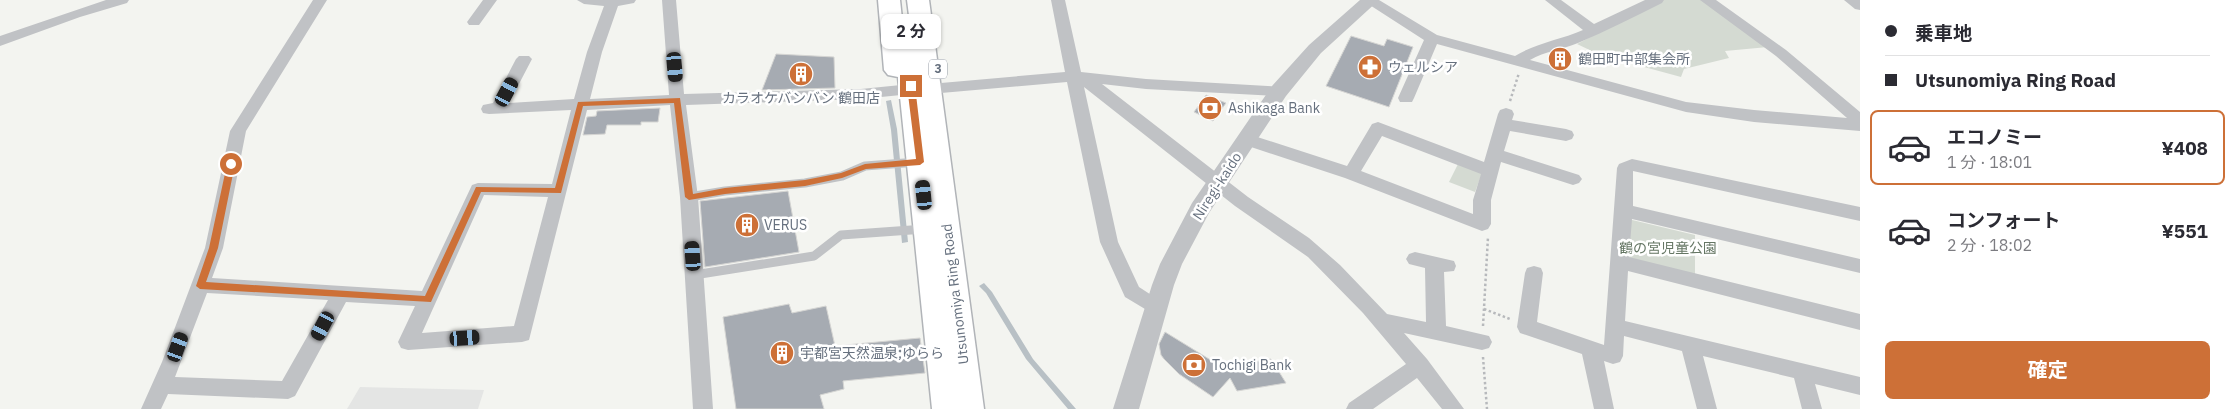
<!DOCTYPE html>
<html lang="ja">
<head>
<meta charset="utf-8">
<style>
  :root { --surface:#fff; --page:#f7f7f7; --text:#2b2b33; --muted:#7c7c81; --line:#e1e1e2; --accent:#cd7037 }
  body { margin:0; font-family:"IBM Plex Sans","Noto Sans JP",sans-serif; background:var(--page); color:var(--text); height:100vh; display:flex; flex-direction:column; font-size:19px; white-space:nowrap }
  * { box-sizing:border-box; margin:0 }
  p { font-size:16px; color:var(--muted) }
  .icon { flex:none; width:28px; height:28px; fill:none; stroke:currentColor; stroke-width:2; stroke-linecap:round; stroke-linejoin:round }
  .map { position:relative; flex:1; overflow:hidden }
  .details { display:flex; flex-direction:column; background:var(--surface); width:375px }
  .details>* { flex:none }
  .banner { display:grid; align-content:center; height:110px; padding:0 25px; background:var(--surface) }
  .end { position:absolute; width:22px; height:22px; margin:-11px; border:6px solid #cd7037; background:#fff; box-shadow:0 0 0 2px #fff }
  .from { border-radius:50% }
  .bubble { position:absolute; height:35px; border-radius:8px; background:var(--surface); box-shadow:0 1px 4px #0004; font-size:16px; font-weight:700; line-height:35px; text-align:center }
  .car { position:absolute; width:15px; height:30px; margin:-15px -8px; border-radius:6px; box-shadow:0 0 4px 1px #0007; background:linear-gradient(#222 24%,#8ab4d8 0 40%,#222 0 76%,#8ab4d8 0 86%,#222 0) }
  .banner b { display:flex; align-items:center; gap:18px; height:48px; font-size:19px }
  .banner b+b { border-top:1px solid var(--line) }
  .banner i { width:12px; height:12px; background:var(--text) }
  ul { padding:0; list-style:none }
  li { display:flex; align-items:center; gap:15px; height:75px; margin:0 10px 8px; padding:0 15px; border:2px solid transparent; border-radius:8px }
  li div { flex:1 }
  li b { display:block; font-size:19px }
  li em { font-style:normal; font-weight:700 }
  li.current { border-color:var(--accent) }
  li>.icon { width:45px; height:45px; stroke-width:1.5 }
  .cta { display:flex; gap:10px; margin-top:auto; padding:10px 25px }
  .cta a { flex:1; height:58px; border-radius:8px; background:var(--accent); color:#fff; font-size:20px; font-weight:700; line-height:58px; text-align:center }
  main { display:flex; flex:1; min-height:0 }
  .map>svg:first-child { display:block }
</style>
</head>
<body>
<main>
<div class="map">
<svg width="1860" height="409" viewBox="0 0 1860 409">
  <rect width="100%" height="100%" fill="#f3f4f0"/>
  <path fill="#e4e5e4" d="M360 387 484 390 478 409H347Z"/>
  <path fill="#d4dad2" d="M1663 0H1703L1768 47 1725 51 1729 58 1684 69 1681 77 1600 55 1577 44Z
    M1459 162 1482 173 1475 192 1449 182Z
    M1628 219 1695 235V275L1627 257Z"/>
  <path fill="#b8c0c5" d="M891 100 897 129 908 242 902 243 891 130 886 101Z
    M984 283 992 292 1033 359 1076 409H1068L1026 359 986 293 979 286Z"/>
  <path fill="#a6abb2" stroke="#d5d5d3" d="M1351 36 1384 46 1387 39 1413 47 1389 107 1326 86Z
    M776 54 834 57 835 88 762 90Z
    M1206 95 1226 103 1213 121 1194 112Z
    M660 108 658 122H641V125H607L605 134 583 135 587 117 596 116 597 111Z
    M788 191 799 252 705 267 700 201Z
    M789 304 792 313 826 306 835 346 920 338 925 373 843 381 844 389 820 395 824 409H736L723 317Z
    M1165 332 1222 367 1271 359 1286 383 1237 391 1230 378 1213 397 1179 374 1164 359 1161 355 1159 344Z"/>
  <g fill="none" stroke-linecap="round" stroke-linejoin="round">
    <g stroke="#b1b4b8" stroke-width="3">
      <path id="primary" d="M878 0H900L904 38 912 39 907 0H929L984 409H932L898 77 888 75 884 70Z"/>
    </g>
    <path stroke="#b7b9bc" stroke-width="2.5" stroke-dasharray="2.5 2.5" stroke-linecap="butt" d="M1510 101 1519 73
      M1484 309 1510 319
      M1483 326 1488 237
      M1483 357 1487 409"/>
    <path stroke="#c0c2c5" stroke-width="9" d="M689 197 725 191 805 183 842 176 865 166 918 162
      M694 275 814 256 841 235 925 229"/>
    <path fill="#c0c2c5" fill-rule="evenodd" d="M106 0H129L127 3 80 17 0 46V36Z
      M313 0H327L246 131 223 248 212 278 422 291 472 185 478 183 552 184 571 110 489 114 483 113 481 109 483 105 493 103 516 59 519 56H529L532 59 509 103 574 99 587 52 604 6 584 4 577 0H636L634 3 618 6 602 52 590 99 669 95 662 0H676L684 94 861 89 901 85 907 86 909 90 907 94 901 95 861 99 686 105 698 197 713 409H693L680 197 670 105 587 110 529 340 522 342 408 350 401 348 398 342 415 306 346 302 295 396 288 399 168 394 161 409H141L162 362 205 248 230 131ZM484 195 548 197 514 326 422 333ZM207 293 328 300 282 381 175 377Z
      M483 0H497L479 25H469L467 22Z
      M1051 0H1065L1081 72 1146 79 1285 87 1287 91 1285 95 1279 96 1146 89 1102 84 1248 197 1309 238 1340 265 1387 314 1426 322 1425 268 1409 264 1406 259 1409 254 1415 252 1454 261 1456 266 1454 271 1444 272 1446 326 1489 336 1492 342 1489 348 1482 350 1404 333 1427 359 1464 409H1442L1417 378 1373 409H1346L1349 403 1406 364 1363 313 1308 257 1235 206 1084 87 1118 242 1139 287 1162 302 1165 307 1162 312 1155 315 1125 297 1100 242 1067 82 941 93 935 92 933 88 935 84 941 83 1065 72Z
      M1362 0H1379L1437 35 1515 56C1536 43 1560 40 1583 30L1545 0H1561L1594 24 1645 0H1664L1662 3C1634 17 1606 31 1578 43 1562 50 1545 51 1530 60L1686 102 1754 110 1847 118 1776 56 1700 0H1716L1786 50 1860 112V131L1754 122 1686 112 1437 44 1414 98 1412 102H1400L1398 98 1424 40Z
      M1844 0H1860V10L1855 9Z
      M1506 108 1512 110 1514 114 1512 120 1566 129 1572 131 1574 135 1572 139 1566 141 1510 131 1504 151 1579 175 1582 179 1579 183 1573 185 1501 162 1491 200V224L1488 229 1482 231 1345 178 1242 144 1240 140 1242 136 1248 134 1347 166 1372 124 1378 122 1484 162 1498 114 1500 110ZM1382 136 1481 174 1473 200V214L1361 171Z
      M1632 159 1860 207V221L1633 171V206L1860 259V273L1632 219 1629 257 1860 314V330L1628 271 1625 321 1860 377V395L1815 384 1822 409H1802L1794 378 1703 356 1717 409H1697L1682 351 1624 336 1623 356 1620 362 1613 364 1604 361 1614 409H1594L1582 354 1520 333 1517 327 1525 273 1527 268 1534 266 1541 268 1543 273 1537 322 1604 345 1617 168 1619 164Z"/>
    <path fill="#c0c2c5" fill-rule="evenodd" d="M1360 0H1379L1321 53 1286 96 1209 213 1182 264 1174 285 1139 409H1113L1152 285 1160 264 1192 203 1272 86 1309 45Z"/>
    <use href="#primary" fill="#fff" fill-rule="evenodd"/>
  </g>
  <path fill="#cd7037" d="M911 83 915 86 924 162 920 165 866 169 842 178 805 186 725 194 689 200 685 197 674 103 583 106 561 193 481 192 431 302 200 289 196 286 209 248 227 164 231 162 235 164 218 248 206 282 425 296 476 187 555 188 578 102 680 98 693 194 725 188 805 180 841 173 865 164 916 159 907 86Z"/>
  <defs>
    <g id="building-disc" transform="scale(1.25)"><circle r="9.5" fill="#cd7037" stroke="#fff"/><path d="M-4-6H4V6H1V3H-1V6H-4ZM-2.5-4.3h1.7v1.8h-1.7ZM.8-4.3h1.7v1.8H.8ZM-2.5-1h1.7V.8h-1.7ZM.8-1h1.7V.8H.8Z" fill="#fff"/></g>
    <g id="pharmacy-disc" transform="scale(1.25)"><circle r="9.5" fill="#cd7037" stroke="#fff"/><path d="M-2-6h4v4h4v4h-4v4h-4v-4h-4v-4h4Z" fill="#fff"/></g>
    <g id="bank-disc" transform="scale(1.25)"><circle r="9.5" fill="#cd7037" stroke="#fff"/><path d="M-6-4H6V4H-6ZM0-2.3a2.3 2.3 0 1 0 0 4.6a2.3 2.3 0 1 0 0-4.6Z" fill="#fff"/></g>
  </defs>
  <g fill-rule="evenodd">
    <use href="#building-disc" x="1560" y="59"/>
    <use href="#pharmacy-disc" x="1370" y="67"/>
    <use href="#building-disc" x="801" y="74"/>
    <use href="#bank-disc" x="1210" y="108"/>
    <use href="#building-disc" x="747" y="225"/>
    <use href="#building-disc" x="782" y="353"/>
    <use href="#bank-disc" x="1194" y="365"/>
  </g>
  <g text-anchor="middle" stroke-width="5" stroke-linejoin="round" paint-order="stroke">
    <rect fill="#fff" stroke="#949ba5" stroke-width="1" x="929" y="59.5" width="18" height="19" rx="4"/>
    <g font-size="12" font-weight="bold" fill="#66707e">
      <text x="938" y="73">3</text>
    </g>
    <g font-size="14" fill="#66707e" stroke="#fff" text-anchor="start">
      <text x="1578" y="64">鶴田町中部集会所</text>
      <text x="1388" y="72">ウェルシア</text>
      <text x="801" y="103" text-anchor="middle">カラオケバンバン 鶴田店</text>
      <text x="1228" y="113">Ashikaga Bank</text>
      <text x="764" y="230">VERUS</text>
      <text x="800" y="358">宇都宮天然温泉;ゆらら</text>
      <text x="1212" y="370">Tochigi Bank</text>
    </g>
    <g font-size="14" fill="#66707e" stroke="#fff">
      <text transform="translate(1217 186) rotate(-57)" y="5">Niregi-kaido</text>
      <text transform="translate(955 294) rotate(-97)" y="5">Utsunomiya Ring Road</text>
    </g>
    <g font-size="14" fill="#657664" stroke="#fff">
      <text x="1668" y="253">鶴の宮児童公園</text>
    </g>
  </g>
</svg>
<i class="end from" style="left:231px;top:164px"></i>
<i class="end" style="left:911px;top:86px"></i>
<div class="bubble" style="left:881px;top:14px;width:60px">2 分</div>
<i class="car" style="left:675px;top:67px;rotate:175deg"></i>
<i class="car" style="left:507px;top:92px;rotate:28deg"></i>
<i class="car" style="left:924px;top:195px;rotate:354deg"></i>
<i class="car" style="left:693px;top:256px;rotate:356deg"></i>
<i class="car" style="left:323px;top:326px;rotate:208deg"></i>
<i class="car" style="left:465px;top:338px;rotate:86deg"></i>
<i class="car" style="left:178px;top:347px;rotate:20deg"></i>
</div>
<section class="details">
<div class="banner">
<b><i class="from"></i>乗車地</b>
<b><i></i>Utsunomiya Ring Road</b>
</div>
<ul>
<li class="current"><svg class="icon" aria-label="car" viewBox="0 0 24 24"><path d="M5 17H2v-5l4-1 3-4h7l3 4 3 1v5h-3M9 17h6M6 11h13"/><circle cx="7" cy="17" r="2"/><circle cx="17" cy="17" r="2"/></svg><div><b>エコノミー</b><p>1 分 · 18:01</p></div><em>¥408</em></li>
<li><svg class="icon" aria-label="car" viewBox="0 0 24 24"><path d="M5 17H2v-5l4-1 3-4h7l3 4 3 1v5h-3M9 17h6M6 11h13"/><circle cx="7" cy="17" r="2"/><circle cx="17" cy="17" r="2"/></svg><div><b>コンフォート</b><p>2 分 · 18:02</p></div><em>¥551</em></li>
</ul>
<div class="cta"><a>確定</a></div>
</section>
</main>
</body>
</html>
